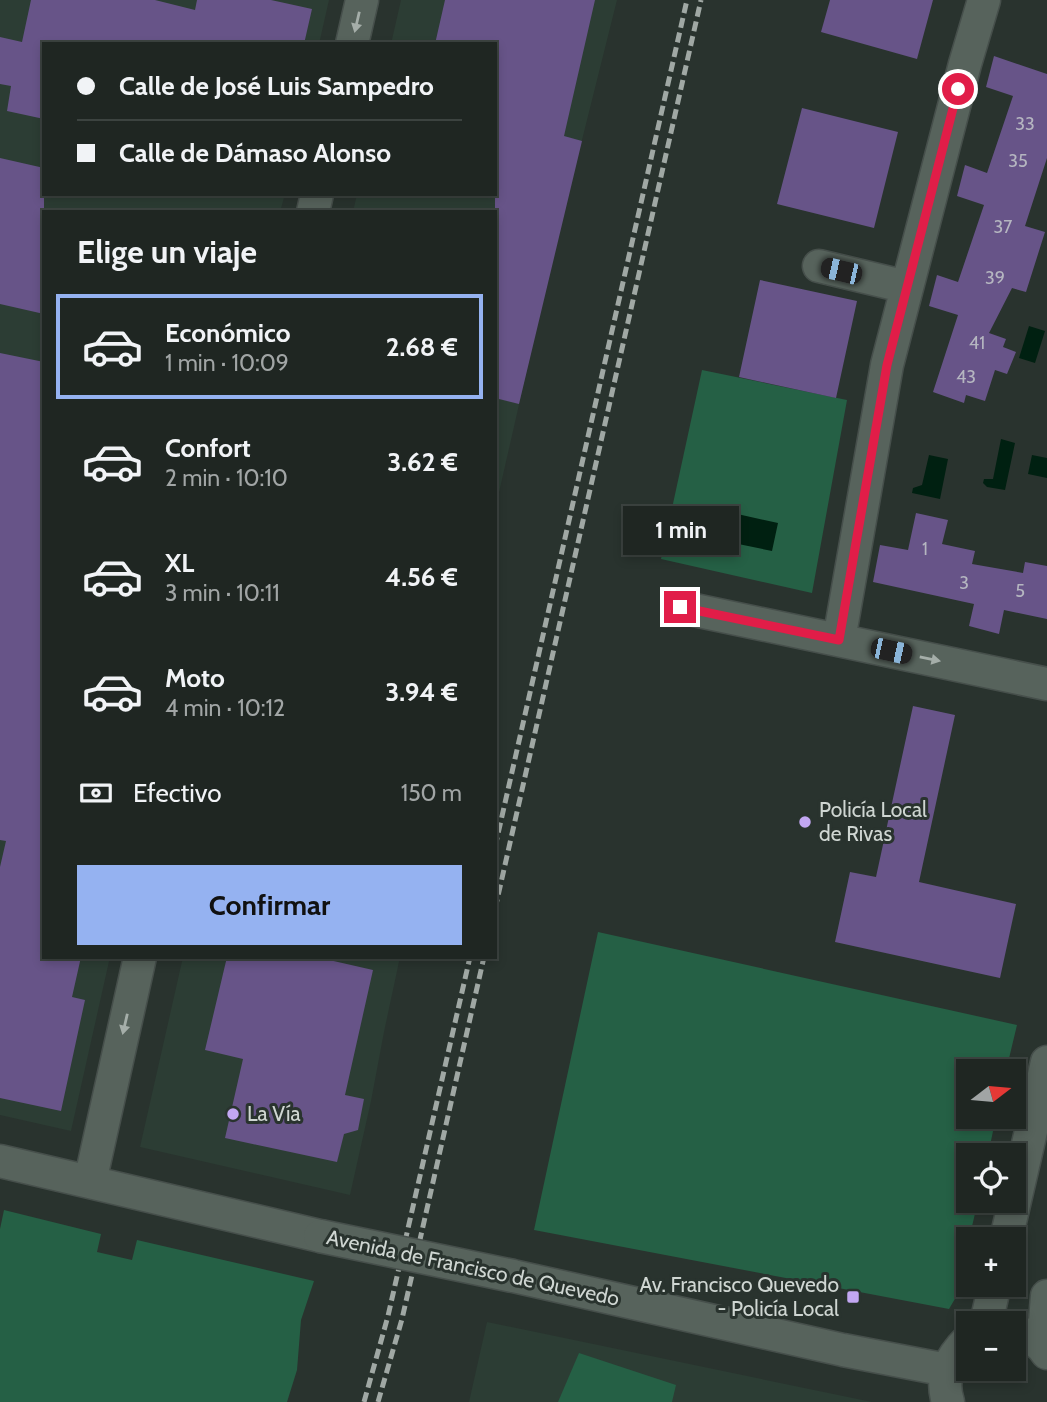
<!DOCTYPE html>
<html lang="es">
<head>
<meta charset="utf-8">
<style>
  :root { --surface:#1f2622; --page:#2c322f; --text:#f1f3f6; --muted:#a1a5a5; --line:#3c4340; --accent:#95b2f1 }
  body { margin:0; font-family:Cabin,sans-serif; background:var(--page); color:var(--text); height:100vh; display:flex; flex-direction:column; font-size:26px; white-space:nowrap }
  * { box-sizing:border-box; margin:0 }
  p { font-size:23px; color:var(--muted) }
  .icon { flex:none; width:38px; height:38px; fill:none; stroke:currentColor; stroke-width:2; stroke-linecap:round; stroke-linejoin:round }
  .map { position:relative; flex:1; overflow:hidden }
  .details { position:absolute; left:42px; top:210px; width:455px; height:749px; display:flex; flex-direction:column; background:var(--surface); border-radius:0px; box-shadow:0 4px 10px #0003,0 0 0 2px var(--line) }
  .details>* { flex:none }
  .guide { position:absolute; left:42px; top:42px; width:455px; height:154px; border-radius:0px; box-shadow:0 4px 10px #0003,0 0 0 2px var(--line); display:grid; align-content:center; height:154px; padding:0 35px; background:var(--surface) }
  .needle { width:46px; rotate:74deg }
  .buttons { position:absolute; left:956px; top:1059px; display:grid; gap:14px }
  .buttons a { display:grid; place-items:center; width:70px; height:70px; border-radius:0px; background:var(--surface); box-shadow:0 4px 10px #0003,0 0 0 2px var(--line); font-size:35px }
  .end { position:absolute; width:32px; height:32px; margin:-16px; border:9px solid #e11d48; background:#fff; box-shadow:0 0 0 4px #fff }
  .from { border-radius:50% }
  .bubble { position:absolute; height:49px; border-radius:0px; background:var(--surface); box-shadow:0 4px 10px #0003,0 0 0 2px var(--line); font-size:23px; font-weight:800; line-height:49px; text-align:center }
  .car { position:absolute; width:21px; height:42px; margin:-21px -10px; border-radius:9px; box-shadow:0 0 5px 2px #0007; background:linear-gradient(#222 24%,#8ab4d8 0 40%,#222 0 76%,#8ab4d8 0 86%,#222 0) }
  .guide b { display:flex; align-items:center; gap:24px; height:66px; font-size:26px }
  .guide b+b { border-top:2px solid var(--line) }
  .guide i { width:18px; height:18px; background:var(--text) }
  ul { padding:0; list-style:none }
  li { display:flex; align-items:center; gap:21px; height:105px; margin:0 14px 10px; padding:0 21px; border:4px solid transparent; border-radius:0px }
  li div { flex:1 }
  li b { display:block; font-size:26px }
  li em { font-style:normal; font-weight:800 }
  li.current { border-color:var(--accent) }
  li>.icon { width:63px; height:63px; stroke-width:1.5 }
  h2 { padding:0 35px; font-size:32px; line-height:84px }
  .pay { display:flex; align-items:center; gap:18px; height:77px; padding:0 35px; font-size:26px }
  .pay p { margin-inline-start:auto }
  .button { display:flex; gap:14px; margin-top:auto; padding:14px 35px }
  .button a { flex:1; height:80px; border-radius:0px; background:var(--accent); color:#111; font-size:28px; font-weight:800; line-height:80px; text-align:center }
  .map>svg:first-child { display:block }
</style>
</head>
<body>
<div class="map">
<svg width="1047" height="1402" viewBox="0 0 1047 1402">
  <rect width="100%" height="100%" fill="#29332e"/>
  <path fill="#2c3d34" d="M0 0H329L319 44H44V194H285L280 212H44V957H110L71 1131 0 1115Z
    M401 0H617L551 264 495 510V212H353L357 194H495V44H391Z
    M183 957H400L384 1032 371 1101 350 1195 140 1147Z
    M487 1322 872 1402H469Z"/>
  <path fill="#256045" d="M702 370 847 400 812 593 661 559Z
    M598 932 1017 1025 1006 1071H968V1116L996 1117 988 1155H968V1200L978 1201 969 1239H968V1246L956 1297 949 1309 534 1230Z
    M4 1210 101 1234 97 1252 132 1260 137 1240 314 1281 301 1320 297 1370 287 1402H0V1229Z
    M579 1353 676 1385 672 1402H558Z"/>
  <path fill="#002011" d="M1029 326 1045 331 1035 363 1019 358Z
    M1001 439 1015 443 1005 490 987 487 983 483 984 479H993Z
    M929 455 948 459 940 499 912 493 913 488 922 485Z
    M1032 455 1047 458V478L1028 474Z
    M715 509 778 523 772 551 709 538Z"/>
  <path fill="#675488" d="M31 0H155L195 10 197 0H271L312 9 304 44H44V119L7 111 11 86 0 84V37L22 42Z
    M445 0H595L564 136 582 141 519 404 495 398V44H435Z
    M830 0H933L917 59 821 32Z
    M994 56 1047 74V158L1025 226 1045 232 1026 292 1012 288 989 333 1006 339 1003 347 1016 352 1007 374 995 370 985 401 966 395 964 403 933 392 958 315 929 306 937 275 958 282 984 205 957 196 965 165 987 173 1013 96 986 87Z
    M802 108 898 132 874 228 777 204Z
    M0 158 44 168V314L0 304Z
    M760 280 857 301 836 398 739 377Z
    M0 353 44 362V957H81L72 997 85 1000 61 1111 0 1098V867L6 841 0 840Z
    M916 513 948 520 942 544 975 551 972 564 1023 573 1025 562 1047 566V619L1004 610 999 634 969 626 974 604 873 582 880 545 908 550Z
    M913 706 955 715 919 882 1016 904 1000 978 835 942 850 872 876 877Z
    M227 957H316L373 970 345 1095 364 1099 358 1130 344 1134 337 1162 225 1138 243 1059 205 1050Z"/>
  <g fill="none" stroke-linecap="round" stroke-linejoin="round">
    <g stroke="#464f4b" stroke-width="35">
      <path id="minor" d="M352 44 362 0
        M313 212 317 194
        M819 266 907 287
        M680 607 1047 684
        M839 640 887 365 965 64 984 0
        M0 1161 320 1236
        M90 1182 140 957
        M1006 1239 1047 1062
        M513 1276 843 1350 947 1370
        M986 1323 995 1284
        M1013 1330C1027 1334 1039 1341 1047 1353
        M1043 1347 1047 1296
        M948 1402C940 1377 950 1358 968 1340"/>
    </g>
    <use href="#minor" stroke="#57635c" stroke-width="32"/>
    <path stroke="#a0a8a4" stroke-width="5" stroke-dasharray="10 5" stroke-linecap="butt" d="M495 847 687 0
      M495 909 701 0
      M364 1402 388 1316 470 957
      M378 1402 402 1319 484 957"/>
    <g stroke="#464f4b" stroke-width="35" stroke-linecap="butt">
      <path id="minor-bridge" d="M320 1236 513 1276"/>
    </g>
    <use href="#minor-bridge" stroke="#57635c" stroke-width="32"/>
  </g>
  <defs><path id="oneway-solid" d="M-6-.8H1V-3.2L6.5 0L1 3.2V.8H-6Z" transform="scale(1.75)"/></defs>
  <g fill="#a5aea9">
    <use href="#oneway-solid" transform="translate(357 22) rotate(103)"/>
    <use href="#oneway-solid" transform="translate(930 659) rotate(12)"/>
    <use href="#oneway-solid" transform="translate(125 1024) rotate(103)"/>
  </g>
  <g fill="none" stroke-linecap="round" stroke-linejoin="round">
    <path stroke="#e11d48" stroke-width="9" d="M680 607 839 640 887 365 958 89"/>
  </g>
  <g fill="#c2a7f2" stroke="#29332e" stroke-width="2.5">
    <circle cx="805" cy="822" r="7"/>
    <circle cx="233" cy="1114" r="7"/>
    <rect x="846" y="1290" width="14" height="14" rx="3.5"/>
  </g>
  <g text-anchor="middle" stroke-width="6" stroke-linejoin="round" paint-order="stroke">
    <g font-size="18" fill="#b5b6c0">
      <text x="1025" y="130">33</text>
      <text x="1018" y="167">35</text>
      <text x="1003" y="233">37</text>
      <text x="995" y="284">39</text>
      <text x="977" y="349">41</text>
      <text x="966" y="383">43</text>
      <text x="925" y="555">1</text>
      <text x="964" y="589">3</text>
      <text x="1020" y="597">5</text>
    </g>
    <g font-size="21" fill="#cfd6d2" stroke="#29332e" text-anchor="start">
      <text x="819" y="817">Policía Local<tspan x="819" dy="24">de Rivas</tspan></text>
      <text x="247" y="1121">La Vía</text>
      <text x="839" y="1292" text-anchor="end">Av. Francisco Quevedo<tspan x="839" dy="24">- Policía Local</tspan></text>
    </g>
    <g font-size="21" fill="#cfd6d2" stroke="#29332e">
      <text transform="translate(473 1268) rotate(12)" y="7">Avenida de Francisco de Quevedo</text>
    </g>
  </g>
</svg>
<div class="buttons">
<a><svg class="needle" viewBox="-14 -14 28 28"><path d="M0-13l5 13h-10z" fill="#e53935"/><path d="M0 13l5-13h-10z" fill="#a1a5a5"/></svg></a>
<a><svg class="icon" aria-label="locate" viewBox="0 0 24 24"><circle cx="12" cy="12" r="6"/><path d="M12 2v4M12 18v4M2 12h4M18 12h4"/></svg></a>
<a>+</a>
<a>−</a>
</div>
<i class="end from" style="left:958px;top:89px"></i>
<i class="end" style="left:680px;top:607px"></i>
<div class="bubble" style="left:623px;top:506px;width:116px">1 min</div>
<i class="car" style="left:841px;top:271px;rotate:283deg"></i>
<i class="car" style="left:891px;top:651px;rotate:102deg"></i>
<div class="guide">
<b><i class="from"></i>Calle de José Luis Sampedro</b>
<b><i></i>Calle de Dámaso Alonso</b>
</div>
<section class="details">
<h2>Elige un viaje</h2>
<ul>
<li class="current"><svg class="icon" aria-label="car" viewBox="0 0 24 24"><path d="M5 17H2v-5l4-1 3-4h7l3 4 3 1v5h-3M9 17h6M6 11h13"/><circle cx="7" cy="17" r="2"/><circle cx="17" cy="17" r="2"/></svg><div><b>Económico</b><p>1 min · 10:09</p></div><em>2.68 €</em></li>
<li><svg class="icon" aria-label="car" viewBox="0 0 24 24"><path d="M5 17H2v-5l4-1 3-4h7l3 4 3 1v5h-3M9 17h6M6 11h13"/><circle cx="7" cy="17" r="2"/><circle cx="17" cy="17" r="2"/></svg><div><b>Confort</b><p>2 min · 10:10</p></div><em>3.62 €</em></li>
<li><svg class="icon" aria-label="car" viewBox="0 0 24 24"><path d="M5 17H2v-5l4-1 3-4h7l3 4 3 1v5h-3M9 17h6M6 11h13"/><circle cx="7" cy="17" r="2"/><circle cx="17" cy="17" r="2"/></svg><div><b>XL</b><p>3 min · 10:11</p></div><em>4.56 €</em></li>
<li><svg class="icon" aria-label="car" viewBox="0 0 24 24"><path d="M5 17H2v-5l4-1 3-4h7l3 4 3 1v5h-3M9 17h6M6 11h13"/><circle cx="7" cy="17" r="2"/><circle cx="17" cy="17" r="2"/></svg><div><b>Moto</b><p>4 min · 10:12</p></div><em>3.94 €</em></li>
</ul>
<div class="pay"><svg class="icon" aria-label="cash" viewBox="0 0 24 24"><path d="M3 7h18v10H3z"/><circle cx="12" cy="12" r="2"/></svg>Efectivo<p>150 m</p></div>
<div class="button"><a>Confirmar</a></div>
</section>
</div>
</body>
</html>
